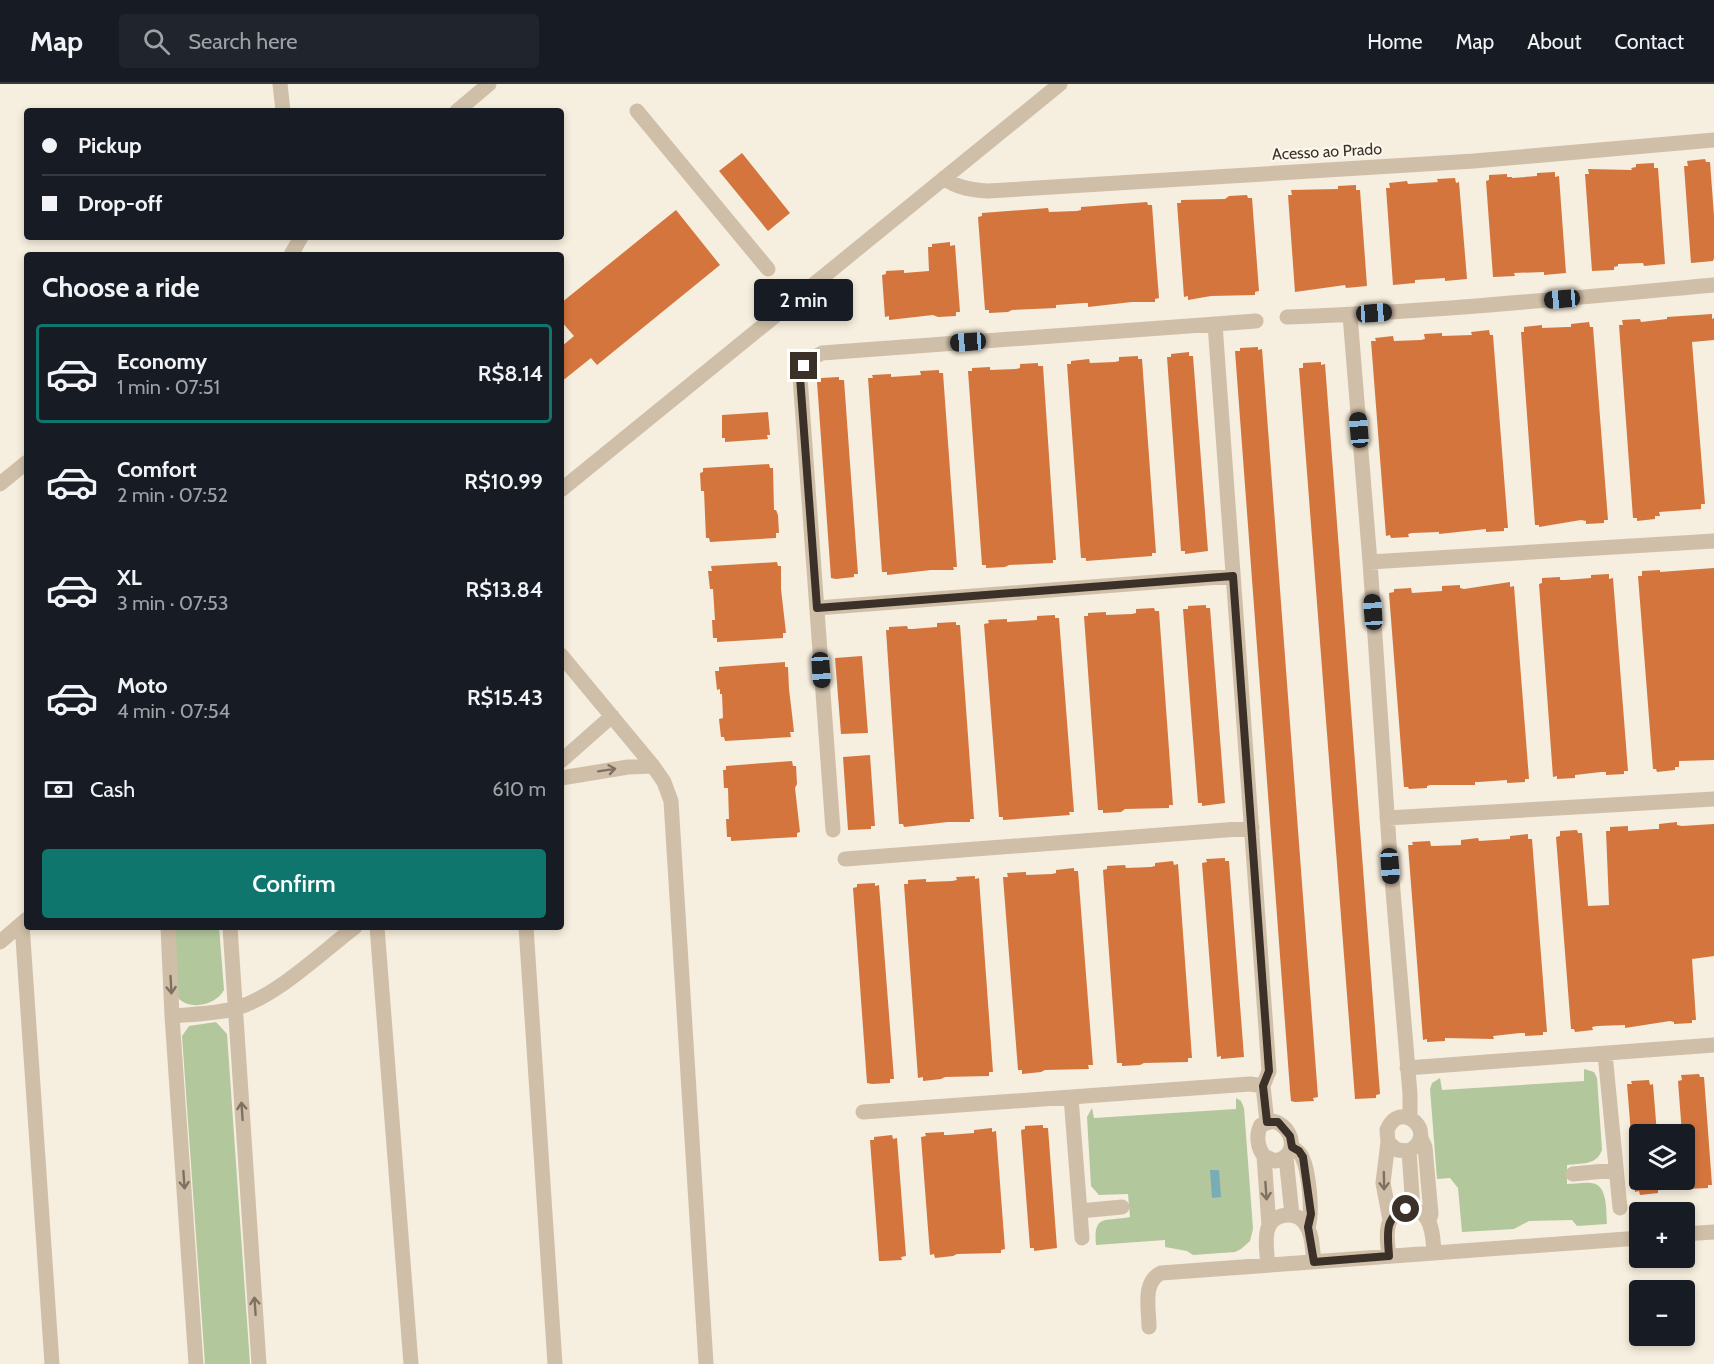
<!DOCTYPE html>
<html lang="en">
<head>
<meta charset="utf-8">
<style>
  :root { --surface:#171b24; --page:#20242c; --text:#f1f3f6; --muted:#9ea1a6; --line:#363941; --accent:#0f766e }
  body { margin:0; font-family:Cabin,sans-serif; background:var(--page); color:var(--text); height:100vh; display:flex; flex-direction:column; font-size:22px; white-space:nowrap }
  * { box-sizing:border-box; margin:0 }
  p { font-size:20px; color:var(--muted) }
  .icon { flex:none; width:33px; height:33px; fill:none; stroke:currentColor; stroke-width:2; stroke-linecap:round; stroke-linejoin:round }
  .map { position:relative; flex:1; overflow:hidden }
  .sheet { position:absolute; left:24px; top:168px; width:540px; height:678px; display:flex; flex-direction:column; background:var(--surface); border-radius:6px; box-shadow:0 3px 9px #0003 }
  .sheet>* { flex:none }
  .hud { position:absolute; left:24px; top:24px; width:540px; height:132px; border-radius:6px; box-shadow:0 3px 9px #0003; display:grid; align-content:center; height:132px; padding:0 18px; background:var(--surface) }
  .fabs { position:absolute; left:1629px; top:1040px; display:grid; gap:12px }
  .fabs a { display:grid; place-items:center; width:66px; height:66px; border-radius:6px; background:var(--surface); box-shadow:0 3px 9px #0003; font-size:30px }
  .end { position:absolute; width:27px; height:27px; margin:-14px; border:8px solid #3c3129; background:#fff; box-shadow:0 0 0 3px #fff }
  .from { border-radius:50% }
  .bubble { position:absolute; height:42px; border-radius:6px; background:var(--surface); box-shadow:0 3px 9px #0003; font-size:20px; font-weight:600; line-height:42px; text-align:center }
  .car { position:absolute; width:18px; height:36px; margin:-18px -9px; border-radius:8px; box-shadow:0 0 4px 2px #0007; background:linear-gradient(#222 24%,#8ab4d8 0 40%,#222 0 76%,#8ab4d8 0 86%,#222 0) }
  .hud b { display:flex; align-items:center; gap:21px; height:57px; font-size:22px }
  .hud b+b { border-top:2px solid var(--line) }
  .hud i { width:15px; height:15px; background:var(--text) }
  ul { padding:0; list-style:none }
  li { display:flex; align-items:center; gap:18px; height:99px; margin:0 12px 9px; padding:0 6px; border:3px solid transparent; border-radius:6px }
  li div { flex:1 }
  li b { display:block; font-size:22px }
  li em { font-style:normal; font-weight:600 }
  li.active { border-color:var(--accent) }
  li>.icon { width:54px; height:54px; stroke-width:1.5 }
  h2 { padding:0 18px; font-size:27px; line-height:72px }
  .pay { display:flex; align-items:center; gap:15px; height:66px; padding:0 18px; font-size:22px }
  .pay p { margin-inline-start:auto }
  .cta { display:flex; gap:12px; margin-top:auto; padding:12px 18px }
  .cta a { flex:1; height:69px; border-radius:6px; background:var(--accent); color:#fff; font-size:24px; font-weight:600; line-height:69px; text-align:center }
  header { display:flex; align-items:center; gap:36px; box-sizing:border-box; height:84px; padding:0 30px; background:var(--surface); border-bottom:2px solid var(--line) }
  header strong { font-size:28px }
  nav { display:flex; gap:33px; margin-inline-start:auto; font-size:21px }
  .search { width:420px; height:54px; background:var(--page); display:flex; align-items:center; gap:15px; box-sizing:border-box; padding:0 21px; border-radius:6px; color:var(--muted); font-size:22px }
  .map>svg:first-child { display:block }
</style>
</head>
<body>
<header>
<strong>Map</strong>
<div class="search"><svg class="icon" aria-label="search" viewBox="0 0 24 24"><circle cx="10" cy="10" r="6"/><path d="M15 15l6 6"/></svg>Search here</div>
<nav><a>Home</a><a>Map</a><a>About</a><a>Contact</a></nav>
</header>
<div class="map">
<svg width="1714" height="1280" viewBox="0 0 1714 1280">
  <rect width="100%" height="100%" fill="#f6eede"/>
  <path fill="#b3c79c" d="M174 843H219L224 906C216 921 191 927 178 914Z
    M216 938 227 950 250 1280H205L182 952 189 942Z
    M1584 985 1594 988 1597 994 1602 1066C1596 1082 1581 1079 1567 1081V1100C1575 1100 1583 1098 1591 1099 1608 1100 1606 1127 1607 1140L1577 1142 1572 1136 1529 1137 1514 1145 1462 1148 1458 1104 1450 1094 1437 1095 1430 1005 1432 999 1440 994 1442 1006 1584 997Z
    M1236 1014 1241 1017 1244 1024 1253 1145 1250 1157 1241 1165 1235 1168 1193 1171 1187 1167 1165 1163V1156L1096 1161C1093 1129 1106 1138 1130 1133L1128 1110 1099 1111 1091 1102 1087 1033 1092 1024 1094 1034 1236 1025Z"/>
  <path fill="#79acb7" d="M1219 1086 1221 1113 1212 1114 1210 1086Z"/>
  <path fill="#d4753e" d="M742 69 790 129 768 147 719 87Z
    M1705 75 1706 78H1710L1714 132V174L1713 177 1691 179 1684 82H1688L1687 77Z
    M1654 79V84H1658L1665 180 1644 182 1643 179 1618 180V182L1614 183V186L1592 187 1585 90H1589L1588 85 1632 86 1631 84 1636 83V80Z
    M1555 88V93L1559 92 1566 189 1544 191V188L1514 189 1515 192 1493 193 1486 97 1489 96V91L1507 90V93H1512V94L1537 92V89Z
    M1455 94 1456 99 1459 98 1467 195 1445 197V194L1415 196V199L1393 201 1386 104H1390L1389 99 1407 97 1408 100 1438 98 1437 95Z
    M1356 101V106H1360L1367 202 1346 204 1345 201 1295 208 1288 111H1292L1291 106 1338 105V102Z
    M1247 111 1248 114H1252L1259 207 1255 208V211L1211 212 1188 216V212L1184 213 1177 119H1181V116L1225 115 1229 112Z
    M1147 118 1148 121H1152L1156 176 1159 214 1155 215V218H1132L1088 223V219H1084L1056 221V224L1012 226 1008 228 989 229V226H985L978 133 982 132V129L1048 124 1049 128 1077 127 1081 126V123Z
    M676 126 720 181 597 281 591 274 561 298V263L574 252 561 237V219Z
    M950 158V162L955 161 960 228H956V232L938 233 933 231 889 236V232L885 233 882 191 886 190V187L904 186V189L929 187 928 163H932V160Z
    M1712 230V235L1714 234V256L1692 258 1705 420H1701V425L1659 428 1660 432H1655V435L1637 437V434H1633L1619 241H1623L1622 236 1640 235 1641 238 1667 235V233Z
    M1589 238 1590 243H1593L1608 436H1604V439L1586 440V437L1581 436 1539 443V441H1535L1521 248H1524V243L1542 241V244L1567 243H1571V240Z
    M1489 246 1490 251H1493L1508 444H1504V447L1486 448V445L1439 450V448L1412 449 1408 450 1409 453 1391 454 1390 451 1386 452 1371 257H1376L1375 254 1393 252 1394 257 1421 256 1425 255 1424 250 1442 249V252L1472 251 1471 248Z
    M1258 263V266L1262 265 1318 1013 1313 1014 1314 1017 1295 1018 1291 1017 1290 1006 1235 267H1240V264Z
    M1189 268V272H1193L1208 467 1185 470V467H1181L1167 273H1171V270Z
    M1138 272V275H1142L1156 469H1152V472L1086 477V474H1081L1067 280H1071V277L1089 275 1090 279 1115 278 1119 277V273Z
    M1321 278V281L1325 280 1380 1010 1376 1011V1014L1355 1015 1299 284H1303V279Z
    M1038 279V282H1043L1056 476H1053V479L1009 481 1005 483 986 484V481H982L968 287H972V284L990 283V286L1016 285 1020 284V280Z
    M939 286V289H943L957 483H953L954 486H931L887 491V488H882L868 294H873L872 291 891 290V293L921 291 920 287Z
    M839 293V296H844L858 490H854V493L836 495 831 494 817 298H821V294Z
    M768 328 770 351H767L768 355 725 358V354H722V331Z
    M769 380 770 384H773L774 426H776L778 431 779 449H776V454L710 458 709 454H706L704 407H701L700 389 703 388V384Z
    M777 478 778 482H781V505L786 549H783V554L717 558V554H713L712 536H715L713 505H710L708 487H712L711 482Z
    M1714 484V676L1679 677V683H1675V686L1657 688 1656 685H1653L1638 492H1642V487L1660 486V488Z
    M1609 490V495L1613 494 1628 687H1624V690L1606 691V688H1601L1575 691V694L1557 695V692L1553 693 1539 500 1542 499V494L1560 493V496H1565L1591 494V491Z
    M1510 498V503L1514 502 1529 695H1525V698L1507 699V696L1479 698H1475V701H1430L1427 702V704L1409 705 1408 703H1404L1389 509 1394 508V505L1411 504 1412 509 1442 507V502L1460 501V504L1464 505Z
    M1206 521V524H1210L1225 719 1202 722V719H1198L1183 525H1188V522Z
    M1154 524 1155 527H1159L1173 721H1169V724L1125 725 1121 728 1103 729V726H1098L1084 532H1088V529L1106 528V531L1132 530 1136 529V525Z
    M1055 531V534H1059L1074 728H1069L1070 731 1003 736V733H999L984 540 989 539 988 536 1007 535V538L1037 536V532Z
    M956 538V541H960L974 735H970V738H948L904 743 903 740H899L886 546H889V543L907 542 908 545H912L937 543V539Z
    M862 572 868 649 841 650 835 574Z
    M785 578V583H788L789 605 792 630 794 648H790L791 653 725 657 724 653H721L719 635 723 634 722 610H720V605L717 606 715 587H719V583Z
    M870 671 875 742H871V745L848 746 843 673Z
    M792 677 793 682H796L797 700 795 704 800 748 797 749V753L731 757V753H727L726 735H729L728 704H724L723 686H726V682Z
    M1677 738V741L1682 742 1714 740V872L1692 875 1696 936H1692V939L1674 940V938L1670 937 1625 944V941L1597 942 1592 943 1593 946 1575 948 1574 945H1571L1556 753 1560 752V747L1577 746 1578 749H1582L1588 822 1609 821 1606 747H1610V743L1628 742V747L1655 745H1659V740Z
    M1528 750V755H1532L1547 948H1543V951L1525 952V949H1520L1493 952 1494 955 1445 954V957L1427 958V955L1423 956 1408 761H1413L1412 758 1430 757 1431 762H1434L1461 761V756L1478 754 1479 757 1510 755V752Z
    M1225 774V777H1229L1244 973 1221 975V972L1217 973 1202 779 1207 778 1206 775Z
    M1173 777 1174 781 1178 780 1192 974H1188V978L1144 979 1140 981 1122 982V979H1117L1103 786 1107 785V782L1125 781 1126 784 1151 783 1155 782V779Z
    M1074 784V787H1078L1093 981H1088L1089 985 1045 986 1041 988 1022 990V986H1018L1003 793H1008L1007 789 1026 788V791L1052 790 1056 789V786Z
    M975 792V795L979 794 993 988H989V992L945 993 941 995 923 997V993L918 994 904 800H908V796L926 795V798L952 797 957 796 956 793Z
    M875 799V802L879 801 894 995H890V999L872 1000 867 999 853 804 857 803V800Z
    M1699 990 1700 993H1704L1712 1101H1708V1104L1686 1105 1684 1050H1682L1678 997 1682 996 1681 991Z
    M1649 996 1650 1001 1653 1000 1657 1050H1631L1627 1000H1632L1631 997Z
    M1043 1041V1044H1048L1057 1164 1034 1167V1164H1030L1021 1046 1025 1045V1042Z
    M992 1044V1048L996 1047 1005 1165 1001 1166V1169L957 1170 953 1172 935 1174 934 1170 930 1171 921 1053 926 1052 925 1049 944 1048V1051H948L974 1049V1046Z
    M892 1051 893 1055 897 1054 906 1172 901 1173 902 1176 883 1177H879L870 1056H874V1053Z
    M1634 1095H1673V1104L1658 1106V1109L1640 1111 1639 1107 1635 1108Z"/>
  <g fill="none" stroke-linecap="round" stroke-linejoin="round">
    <path stroke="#d0bfa8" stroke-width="15" d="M280 0 283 27
      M457 27 489 0
      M637 27 768 185
      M944 94C957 104 972 106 988 107L1474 77 1714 56
      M291 171 301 153
      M1350 231 1370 478 1389 759 1410 1010V1034
      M1287 233C1430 228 1572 214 1714 201
      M1215 240 1269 987 1263 1002 1267 1038
      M0 400 27 378
      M561 406 1060 0
      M1370 478 1714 457
      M817 524 1233 492
      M561 571 653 682 664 698 671 717 706 1280
      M561 677 612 632
      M561 694 628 683 653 682
      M1387 734 1714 715
      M833 746 800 293 807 277 822 269 1256 237
      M845 775 1252 744
      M22 840 52 1280
      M168 843 172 932 196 1280
      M230 843 259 1280
      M377 843 411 1280
      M526 843 555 1280
      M0 858 27 835
      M172 932C193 930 217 930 237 924 278 911 321 869 355 843
      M1605 970 1620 1124
      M1407 984 1714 961
      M1071 1013 1082 1154
      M863 1028 1250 1000 1263 1002
      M1273 1037C1294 1042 1300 1073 1275 1077L1264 1072C1257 1063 1256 1050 1261 1041Z
      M1421 1054 1425 1063 1431 1130 1429 1137
      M1388 1058 1397 1066 1409 1067C1440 1050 1401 1013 1387 1046L1388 1058 1383 1099 1390 1136
      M1292 1063C1296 1066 1300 1068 1302 1073 1309 1087 1313 1129 1308 1143
      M1409 1067 1413 1125
      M1264 1072 1269 1142
      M1286 1073 1292 1131
      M1573 1090 1616 1086
      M1080 1127 1122 1123
      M1684 1150 1714 1148
      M1389 1172C1388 1163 1386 1152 1388 1143 1391 1124 1417 1118 1427 1135 1433 1144 1433 1157 1434 1167
      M1268 1181C1267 1170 1265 1158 1267 1148 1270 1129 1297 1125 1306 1141 1313 1151 1312 1166 1314 1177
      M1149 1243C1149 1225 1142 1198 1161 1189L1640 1154"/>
  </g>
  <defs><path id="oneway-shaft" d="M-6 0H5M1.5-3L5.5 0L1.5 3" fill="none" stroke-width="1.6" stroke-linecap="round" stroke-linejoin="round" transform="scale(1.5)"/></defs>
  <g stroke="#7f7162">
    <use href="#oneway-shaft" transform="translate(607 686) rotate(-9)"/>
    <use href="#oneway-shaft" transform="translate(171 901) rotate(87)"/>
    <use href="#oneway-shaft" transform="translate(242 1027) rotate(-94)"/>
    <use href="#oneway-shaft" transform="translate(184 1096) rotate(86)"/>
    <use href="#oneway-shaft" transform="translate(1384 1097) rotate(89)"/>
    <use href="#oneway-shaft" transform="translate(1266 1107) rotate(86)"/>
    <use href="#oneway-shaft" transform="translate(255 1222) rotate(-94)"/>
  </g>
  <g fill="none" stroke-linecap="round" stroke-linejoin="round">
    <path stroke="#3c3129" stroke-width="8" d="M804 282 800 293 817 524 1233 492 1269 987 1263 1002 1267 1038H1278L1290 1052 1292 1063 1299 1067 1303 1073 1311 1130 1308 1143 1314 1178 1389 1172C1388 1153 1383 1132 1406 1125"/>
  </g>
  <g text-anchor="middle" stroke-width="4.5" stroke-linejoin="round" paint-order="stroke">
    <g font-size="16" fill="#3c3129" stroke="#fcf7ec">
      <text transform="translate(1327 67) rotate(-3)" y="6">Acesso ao Prado</text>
    </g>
  </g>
</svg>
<div class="fabs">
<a><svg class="icon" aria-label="layers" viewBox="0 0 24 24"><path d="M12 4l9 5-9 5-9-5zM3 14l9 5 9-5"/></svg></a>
<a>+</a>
<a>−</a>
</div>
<i class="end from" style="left:1406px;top:1125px"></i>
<i class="end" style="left:804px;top:282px"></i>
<div class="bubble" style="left:754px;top:195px;width:99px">2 min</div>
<i class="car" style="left:1562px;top:215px;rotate:265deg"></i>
<i class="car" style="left:1374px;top:229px;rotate:86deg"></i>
<i class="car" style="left:968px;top:258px;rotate:266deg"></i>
<i class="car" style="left:1359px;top:346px;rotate:355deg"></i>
<i class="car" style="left:1373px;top:528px;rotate:356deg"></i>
<i class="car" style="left:821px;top:586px;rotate:176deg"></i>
<i class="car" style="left:1390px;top:782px;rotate:176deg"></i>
<div class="hud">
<b><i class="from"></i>Pickup</b>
<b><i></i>Drop-off</b>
</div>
<section class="sheet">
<h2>Choose a ride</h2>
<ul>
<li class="active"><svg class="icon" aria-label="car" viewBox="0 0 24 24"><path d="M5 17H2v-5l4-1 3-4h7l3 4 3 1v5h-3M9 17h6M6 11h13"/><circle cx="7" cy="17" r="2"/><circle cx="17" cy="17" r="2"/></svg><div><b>Economy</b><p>1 min · 07:51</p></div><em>R$8.14</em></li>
<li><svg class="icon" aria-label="car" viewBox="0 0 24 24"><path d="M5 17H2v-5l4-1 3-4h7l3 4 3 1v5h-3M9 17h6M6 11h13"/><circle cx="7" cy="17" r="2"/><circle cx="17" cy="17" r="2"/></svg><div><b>Comfort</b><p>2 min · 07:52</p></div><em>R$10.99</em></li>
<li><svg class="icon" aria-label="car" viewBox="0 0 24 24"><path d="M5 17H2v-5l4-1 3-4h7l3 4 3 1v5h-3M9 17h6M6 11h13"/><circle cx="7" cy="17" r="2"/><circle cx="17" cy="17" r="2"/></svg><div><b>XL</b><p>3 min · 07:53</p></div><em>R$13.84</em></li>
<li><svg class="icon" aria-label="car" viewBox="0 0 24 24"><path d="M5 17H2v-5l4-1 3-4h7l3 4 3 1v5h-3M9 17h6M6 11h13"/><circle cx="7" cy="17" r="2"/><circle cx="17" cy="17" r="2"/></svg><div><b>Moto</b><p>4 min · 07:54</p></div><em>R$15.43</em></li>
</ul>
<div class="pay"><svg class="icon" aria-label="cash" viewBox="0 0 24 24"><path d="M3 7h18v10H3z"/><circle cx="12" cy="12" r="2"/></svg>Cash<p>610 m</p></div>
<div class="cta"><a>Confirm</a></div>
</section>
</div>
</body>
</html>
